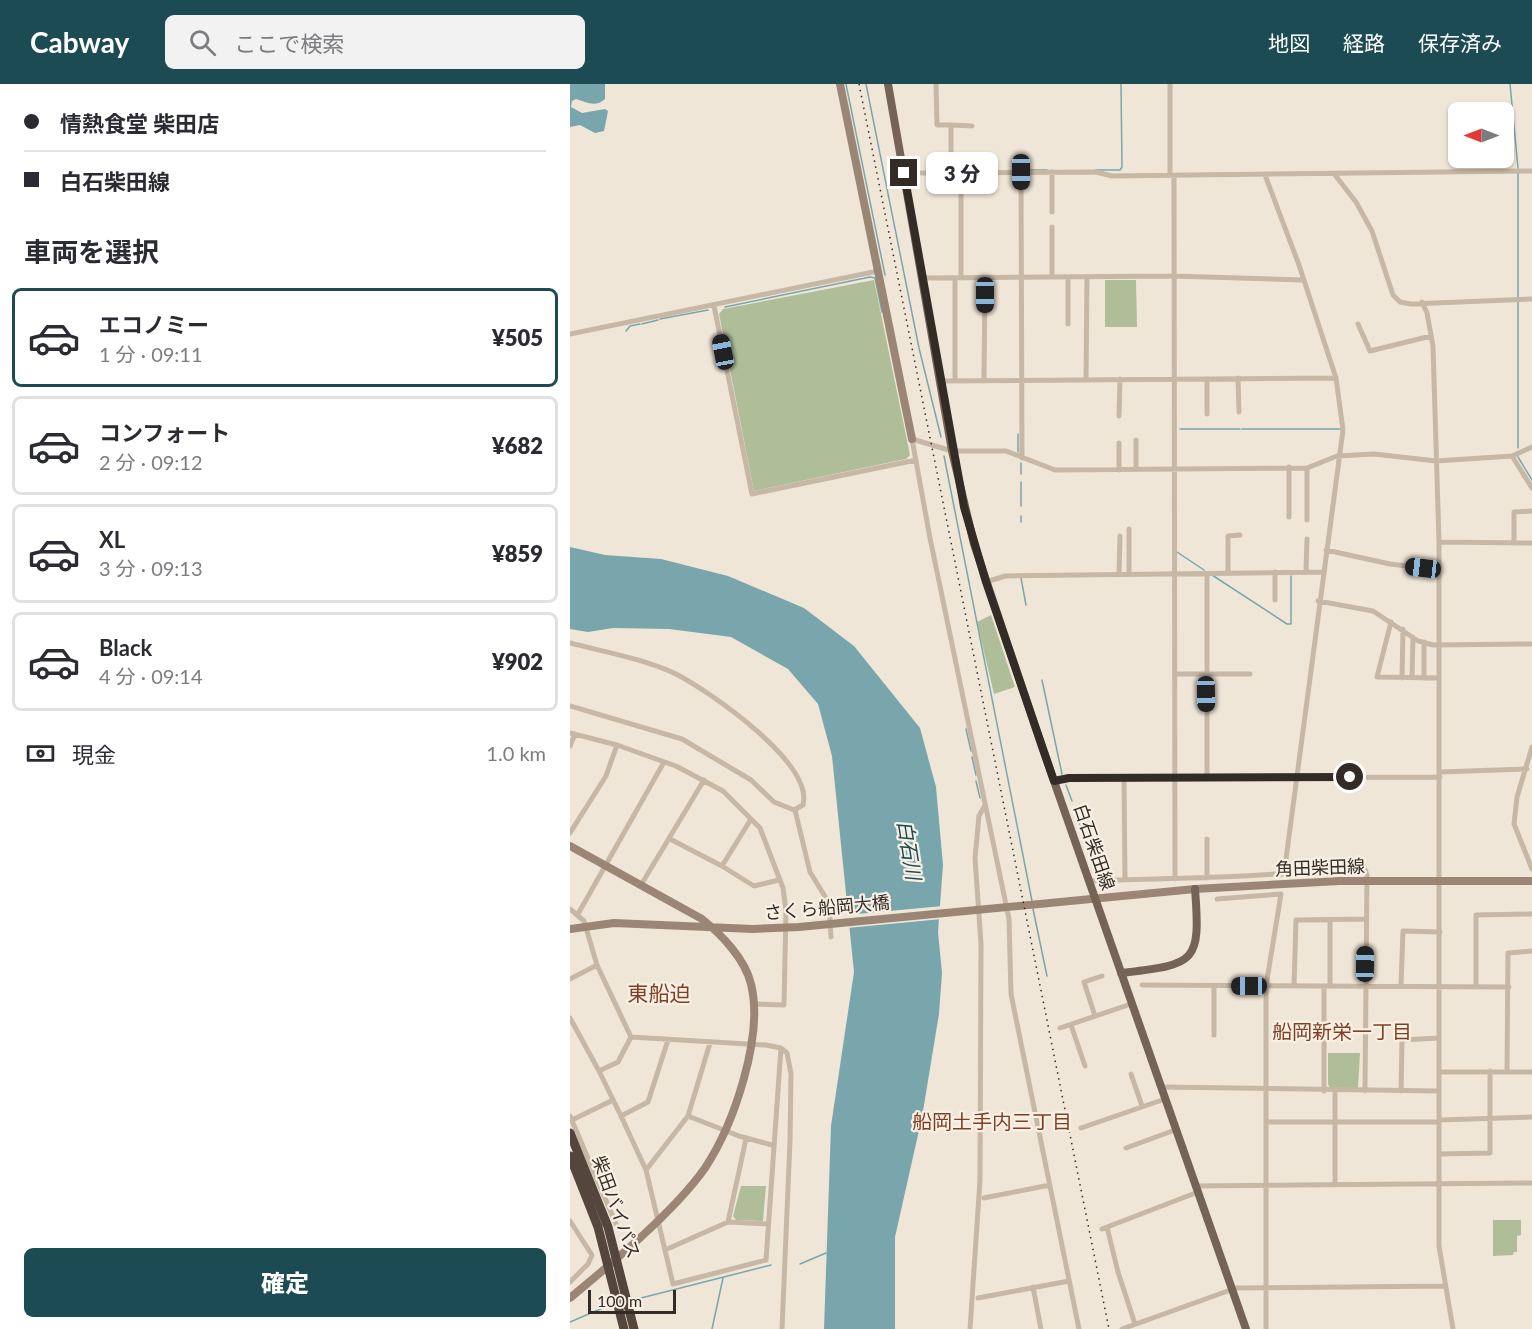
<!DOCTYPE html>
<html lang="ja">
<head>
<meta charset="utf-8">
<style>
  :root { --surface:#fff; --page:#f2f2f3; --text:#2b2b33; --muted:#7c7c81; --line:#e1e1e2; --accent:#1d4b53 }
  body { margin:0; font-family:Lato,"Noto Sans JP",sans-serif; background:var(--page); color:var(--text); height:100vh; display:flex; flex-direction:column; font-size:22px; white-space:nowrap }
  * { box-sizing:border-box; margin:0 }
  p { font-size:20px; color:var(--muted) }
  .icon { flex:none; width:33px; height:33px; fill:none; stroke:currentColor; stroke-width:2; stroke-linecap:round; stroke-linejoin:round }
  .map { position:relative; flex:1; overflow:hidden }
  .details { display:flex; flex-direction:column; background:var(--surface); width:570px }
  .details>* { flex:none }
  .guide { display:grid; align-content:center; height:132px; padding:0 24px; background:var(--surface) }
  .needle { width:39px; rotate:270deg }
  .fabs { position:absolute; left:878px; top:18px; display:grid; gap:12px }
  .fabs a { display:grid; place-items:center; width:66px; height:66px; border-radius:9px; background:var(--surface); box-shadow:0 2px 4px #0004; font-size:30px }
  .scale { position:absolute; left:18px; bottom:15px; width:88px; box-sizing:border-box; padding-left:6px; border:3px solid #332b26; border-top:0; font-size:16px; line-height:21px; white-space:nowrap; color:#332b26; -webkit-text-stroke:4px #f8f0e4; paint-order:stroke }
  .end { position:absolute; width:27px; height:27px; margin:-14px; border:8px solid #332b26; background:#fff; box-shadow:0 0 0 3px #fff }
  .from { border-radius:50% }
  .bubble { position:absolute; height:42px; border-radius:9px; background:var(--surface); box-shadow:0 2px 4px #0004; font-size:20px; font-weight:800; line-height:42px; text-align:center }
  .car { position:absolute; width:18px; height:36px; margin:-18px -9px; border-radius:8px; box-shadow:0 0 4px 2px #0007; background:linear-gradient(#222 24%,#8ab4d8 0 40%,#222 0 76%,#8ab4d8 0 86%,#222 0) }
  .guide b { display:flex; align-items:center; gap:21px; height:57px; font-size:22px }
  .guide b+b { border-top:2px solid var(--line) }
  .guide i { width:15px; height:15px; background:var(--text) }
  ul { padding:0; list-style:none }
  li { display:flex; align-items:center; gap:18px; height:99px; margin:0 12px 9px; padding:0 12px; border:3px solid var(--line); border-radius:9px }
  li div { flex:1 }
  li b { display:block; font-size:22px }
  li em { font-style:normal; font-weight:800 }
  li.selected { border-color:var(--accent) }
  li>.icon { width:54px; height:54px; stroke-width:1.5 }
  h2 { padding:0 24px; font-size:27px; line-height:72px }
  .pay { display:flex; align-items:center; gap:15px; height:66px; padding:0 24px; font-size:22px }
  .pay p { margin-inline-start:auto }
  .action { display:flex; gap:12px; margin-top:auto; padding:12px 24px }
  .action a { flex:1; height:69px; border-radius:9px; background:var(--accent); color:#fff; font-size:24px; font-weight:800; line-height:69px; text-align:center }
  header { display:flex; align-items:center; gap:36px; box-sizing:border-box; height:84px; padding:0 30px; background:var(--accent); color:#fff }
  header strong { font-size:28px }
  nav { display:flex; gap:33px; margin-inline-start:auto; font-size:21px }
  .search { width:420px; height:54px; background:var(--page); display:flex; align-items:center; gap:15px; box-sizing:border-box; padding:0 21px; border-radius:9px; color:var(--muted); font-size:22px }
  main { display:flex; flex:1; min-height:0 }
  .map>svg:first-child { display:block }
</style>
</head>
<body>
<header>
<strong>Cabway</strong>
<div class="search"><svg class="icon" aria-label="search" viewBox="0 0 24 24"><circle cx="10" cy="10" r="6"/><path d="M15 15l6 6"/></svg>ここで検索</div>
<nav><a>地図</a><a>経路</a><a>保存済み</a></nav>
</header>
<main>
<section class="details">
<div class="guide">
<b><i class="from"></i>情熱食堂 柴田店</b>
<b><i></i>白石柴田線</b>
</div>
<h2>車両を選択</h2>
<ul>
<li class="selected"><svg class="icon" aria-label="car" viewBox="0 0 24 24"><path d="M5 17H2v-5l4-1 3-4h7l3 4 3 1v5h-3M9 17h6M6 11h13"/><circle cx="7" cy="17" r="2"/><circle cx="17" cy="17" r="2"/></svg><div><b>エコノミー</b><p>1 分 · 09:11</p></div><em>¥505</em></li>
<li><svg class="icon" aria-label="car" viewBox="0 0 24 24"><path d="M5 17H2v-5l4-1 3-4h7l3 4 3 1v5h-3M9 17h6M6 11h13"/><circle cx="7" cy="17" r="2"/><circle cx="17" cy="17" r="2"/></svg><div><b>コンフォート</b><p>2 分 · 09:12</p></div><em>¥682</em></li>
<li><svg class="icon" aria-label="car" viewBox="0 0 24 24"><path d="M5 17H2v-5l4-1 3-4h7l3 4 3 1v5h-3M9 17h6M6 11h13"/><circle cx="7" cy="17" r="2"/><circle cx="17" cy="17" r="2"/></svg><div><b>XL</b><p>3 分 · 09:13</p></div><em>¥859</em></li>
<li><svg class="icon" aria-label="car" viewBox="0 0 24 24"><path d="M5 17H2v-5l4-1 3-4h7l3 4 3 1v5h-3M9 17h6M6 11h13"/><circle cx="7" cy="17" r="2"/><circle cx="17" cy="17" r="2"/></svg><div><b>Black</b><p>4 分 · 09:14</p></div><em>¥902</em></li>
</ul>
<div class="pay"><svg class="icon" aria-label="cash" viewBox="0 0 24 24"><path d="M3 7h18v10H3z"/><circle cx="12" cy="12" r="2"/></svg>現金<p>1.0 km</p></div>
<div class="action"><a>確定</a></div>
</section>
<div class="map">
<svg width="962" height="1245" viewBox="0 0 962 1245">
  <rect width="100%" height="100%" fill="#f0e6d8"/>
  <path fill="#afbe99" d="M304 196 340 371 336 375 184 407 149 230 153 225Z
    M535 196H566L567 243H535Z
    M421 531 445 603 424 610 407 538Z
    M758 969H790L788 1004H760L758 1000Z
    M171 1102H196L193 1137 166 1136 163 1132Z
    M923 1136H951V1151L947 1152V1168H944L943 1171 923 1172Z"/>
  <path fill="#78a6ac" d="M0 0H35V15C25 24 16 18 6 15L2 17 1 23 12 29 35 25 38 27 34 47 25 49 10 41 0 43Z
    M0 463 35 471 91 475 158 492 234 524 284 562 350 644 366 703 373 781 368 848 372 889 369 930 352 1033 325 1153V1245H254L261 1042 284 888 262 672 248 620 218 585 161 553 99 545 43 544 18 548 0 545Z"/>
  <path fill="#f0e6d8" d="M373 822 372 835 277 844 276 831Z"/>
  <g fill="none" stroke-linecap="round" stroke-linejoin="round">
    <path stroke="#78a6ac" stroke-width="1.5" d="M276 0 315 191
      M296 0 349 264 371 353
      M940 0 948 84
      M451 86H477
      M526 86H550L552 83 551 0
      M948 89V213
      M948 218V364
      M155 223 300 193 305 194 312 228
      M90 235 138 226
      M76 239 88 236
      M72 240 75 239
      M56 247 60 242 70 240
      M610 345H670
      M672 345H771
      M448 350V368
      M374 372 462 817
      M948 373 962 396
      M451 379V390
      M451 422V398
      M451 432V438
      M607 468 634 486
      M642 491 717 540H721V492
      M451 494 456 521
      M472 596 492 690
      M396 645 401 667
      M402 673 406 691
      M406 697 410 714
      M496 701 502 717
      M505 726 511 743
      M463 825 477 892
      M230 1180 256 1169
      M71 1214 201 1181
      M0 1238 42 1220
      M142 1245 153 1194"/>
    <path stroke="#c7b7a5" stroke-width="5" d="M366 0 367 41H381
      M451 88 452 374
      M334 89 526 88 542 92 962 87
      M381 89V41L402 42
      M600 91V0
      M604 91 605 795
      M695 91 729 181 766 294 773 346 714 790
      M765 91 786 118 802 147 823 211 830 218 841 220 962 215
      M482 128V88
      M482 193V143
      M498 193V240
      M352 194 603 192 733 196
      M385 194V297
      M391 194V88
      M852 218 857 229 863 262 869 458V1162L883 1245
      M144 222 182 410 346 376
      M788 240 800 267 861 252
      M0 250 308 187
      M668 294 669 328
      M414 296 415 194
      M516 296 517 193
      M369 297 766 294
      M637 330V295
      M549 332 550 295
      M566 356V385
      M942 372 962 404
      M719 383V433
      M737 384V436
      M549 386V359
      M869 458 962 459
      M944 458V428L962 427
      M756 466 820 480 869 486
      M736 487 737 455
      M705 488V516
      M559 489V445
      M658 489V452L670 451
      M549 490 550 452
      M637 490V693
      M416 498 435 492 753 488
      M748 517 803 527 848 557 863 561 962 560
      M821 538 807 593 869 594
      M0 559C35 568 74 575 106 590 139 607 244 679 233 721L224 726 204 718 181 696 112 655 0 622
      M605 590H680
      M832 594 833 545
      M842 594 843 553
      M854 594V558
      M0 649 47 661 106 682 153 707 190 744 213 804 216 826 214 921 183 920
      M0 662 5 650
      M962 663 947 713 944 740 962 785
      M870 688 957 685
      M554 694 555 796
      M484 697 499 694 870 693
      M225 726 240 788 259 819 261 853
      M0 749 36 692 47 661
      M100 755 152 782 184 802 209 796
      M637 755V794
      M152 782 181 735
      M519 797C592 794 666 795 739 787 755 785 778 775 793 780L797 791 795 1007
      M71 801 134 696
      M647 815 711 810 696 902V1245
      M0 825 14 837 27 881
      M8 830 94 678
      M0 895 27 881 61 953 196 961 211 964 217 969 221 990 220 1057 212 1245
      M572 901 939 903
      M831 901 833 847 870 848
      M644 902V951
      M724 902 726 836 796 835
      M760 902V836
      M906 902V831L962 830
      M525 932 514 898 532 892
      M0 934 29 987
      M501 941 515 982
      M490 944 561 920
      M140 959 118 1032 76 1086 103 1200 196 1176 211 964
      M869 988H962
      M937 988 938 869 962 867
      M561 990 572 1022
      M591 1003 868 1007
      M754 1007V902
      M831 1007 832 956 869 954
      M0 1032 46 1140
      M51 1032 29 987 48 978 61 953
      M118 1032 169 1052 202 1061
      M2 1036 43 1016
      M869 1036 962 1033
      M696 1038H869
      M511 1044 595 1015
      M556 1064 605 1046
      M869 1070 920 1069V987
      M76 1086 51 1032 78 1018 98 956
      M765 1100V1007
      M625 1102 962 1099
      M414 1114 480 1101
      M0 1137 22 1171 18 1180 0 1198
      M158 1138 176 1055
      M537 1143 548 1188 565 1240
      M532 1145 628 1108
      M95 1166 158 1138 198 1140
      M463 1203 471 1245
      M408 1214 499 1197
      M400 1245 410 1096 411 860 405 774 409 732 415 721
      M509 1245 441 910 439 835 360 454 342 355 382 367H436L485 386 737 384 767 372 804 370 866 377 942 372 962 363
      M552 1245 666 1204 876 1202"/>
    <path stroke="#9b8676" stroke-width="8" d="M270 0 342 355
      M0 762 132 835C152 851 175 875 181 900 194 952 164 1040 135 1084 105 1127 41 1180 0 1214
      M0 845 44 839 183 845 229 843 625 805 770 797H962"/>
    <path stroke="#756357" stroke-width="8" d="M318 0 382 367 404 460 471 660 676 1245
      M551 889C625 880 631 881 625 805"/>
    <path stroke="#54463d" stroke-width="9" d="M0 1049 38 1143 64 1245
      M0 1072 28 1143 54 1245"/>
    <path stroke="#332b26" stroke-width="1.5" stroke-dasharray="1.5 4.5" stroke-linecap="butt" d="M289 0 539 1245"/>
  </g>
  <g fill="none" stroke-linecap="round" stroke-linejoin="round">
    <path stroke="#332b26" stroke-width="8" d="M334 89 394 423 416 498 484 697 499 694 780 693"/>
  </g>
  <g text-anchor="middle" stroke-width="4.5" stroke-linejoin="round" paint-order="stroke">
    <g font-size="18" fill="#332b26" stroke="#f8f0e4">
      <text transform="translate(524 763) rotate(71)" y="6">白石柴田線</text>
      <text transform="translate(750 784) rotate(-2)" y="6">角田柴田線</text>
      <text transform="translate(257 824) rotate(-5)" y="6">さくら船岡大橋</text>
      <text transform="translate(46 1123) rotate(70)" y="6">柴田バイパス</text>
    </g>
    <g font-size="20" font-style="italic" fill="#1d4b53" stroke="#f8f0e4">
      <text transform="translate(339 766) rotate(81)" y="7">白石川</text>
    </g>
    <g font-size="20" fill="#7f3f22" stroke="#f8f0e4">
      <text x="772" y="955">船岡新栄一丁目</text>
      <text x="422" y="1045">船岡土手内三丁目</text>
    </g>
    <g font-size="21" fill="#7f3f22" stroke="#f8f0e4">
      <text x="89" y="917">東船迫</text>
    </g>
  </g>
</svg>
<div class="fabs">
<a><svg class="needle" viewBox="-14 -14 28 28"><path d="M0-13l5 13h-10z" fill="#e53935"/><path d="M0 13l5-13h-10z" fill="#7c7c81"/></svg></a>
</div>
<div class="scale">100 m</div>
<i class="end from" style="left:780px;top:693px"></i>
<i class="end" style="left:334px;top:89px"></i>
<div class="bubble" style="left:356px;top:68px;width:72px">3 分</div>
<i class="car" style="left:451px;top:88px;rotate:180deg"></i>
<i class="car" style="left:415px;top:211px;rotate:180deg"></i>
<i class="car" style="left:153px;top:268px;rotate:349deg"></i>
<i class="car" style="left:853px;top:484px;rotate:277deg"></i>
<i class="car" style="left:636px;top:610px;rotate:179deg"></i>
<i class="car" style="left:795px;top:880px;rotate:1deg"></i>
<i class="car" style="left:679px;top:902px;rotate:270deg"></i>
</div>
</main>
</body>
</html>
